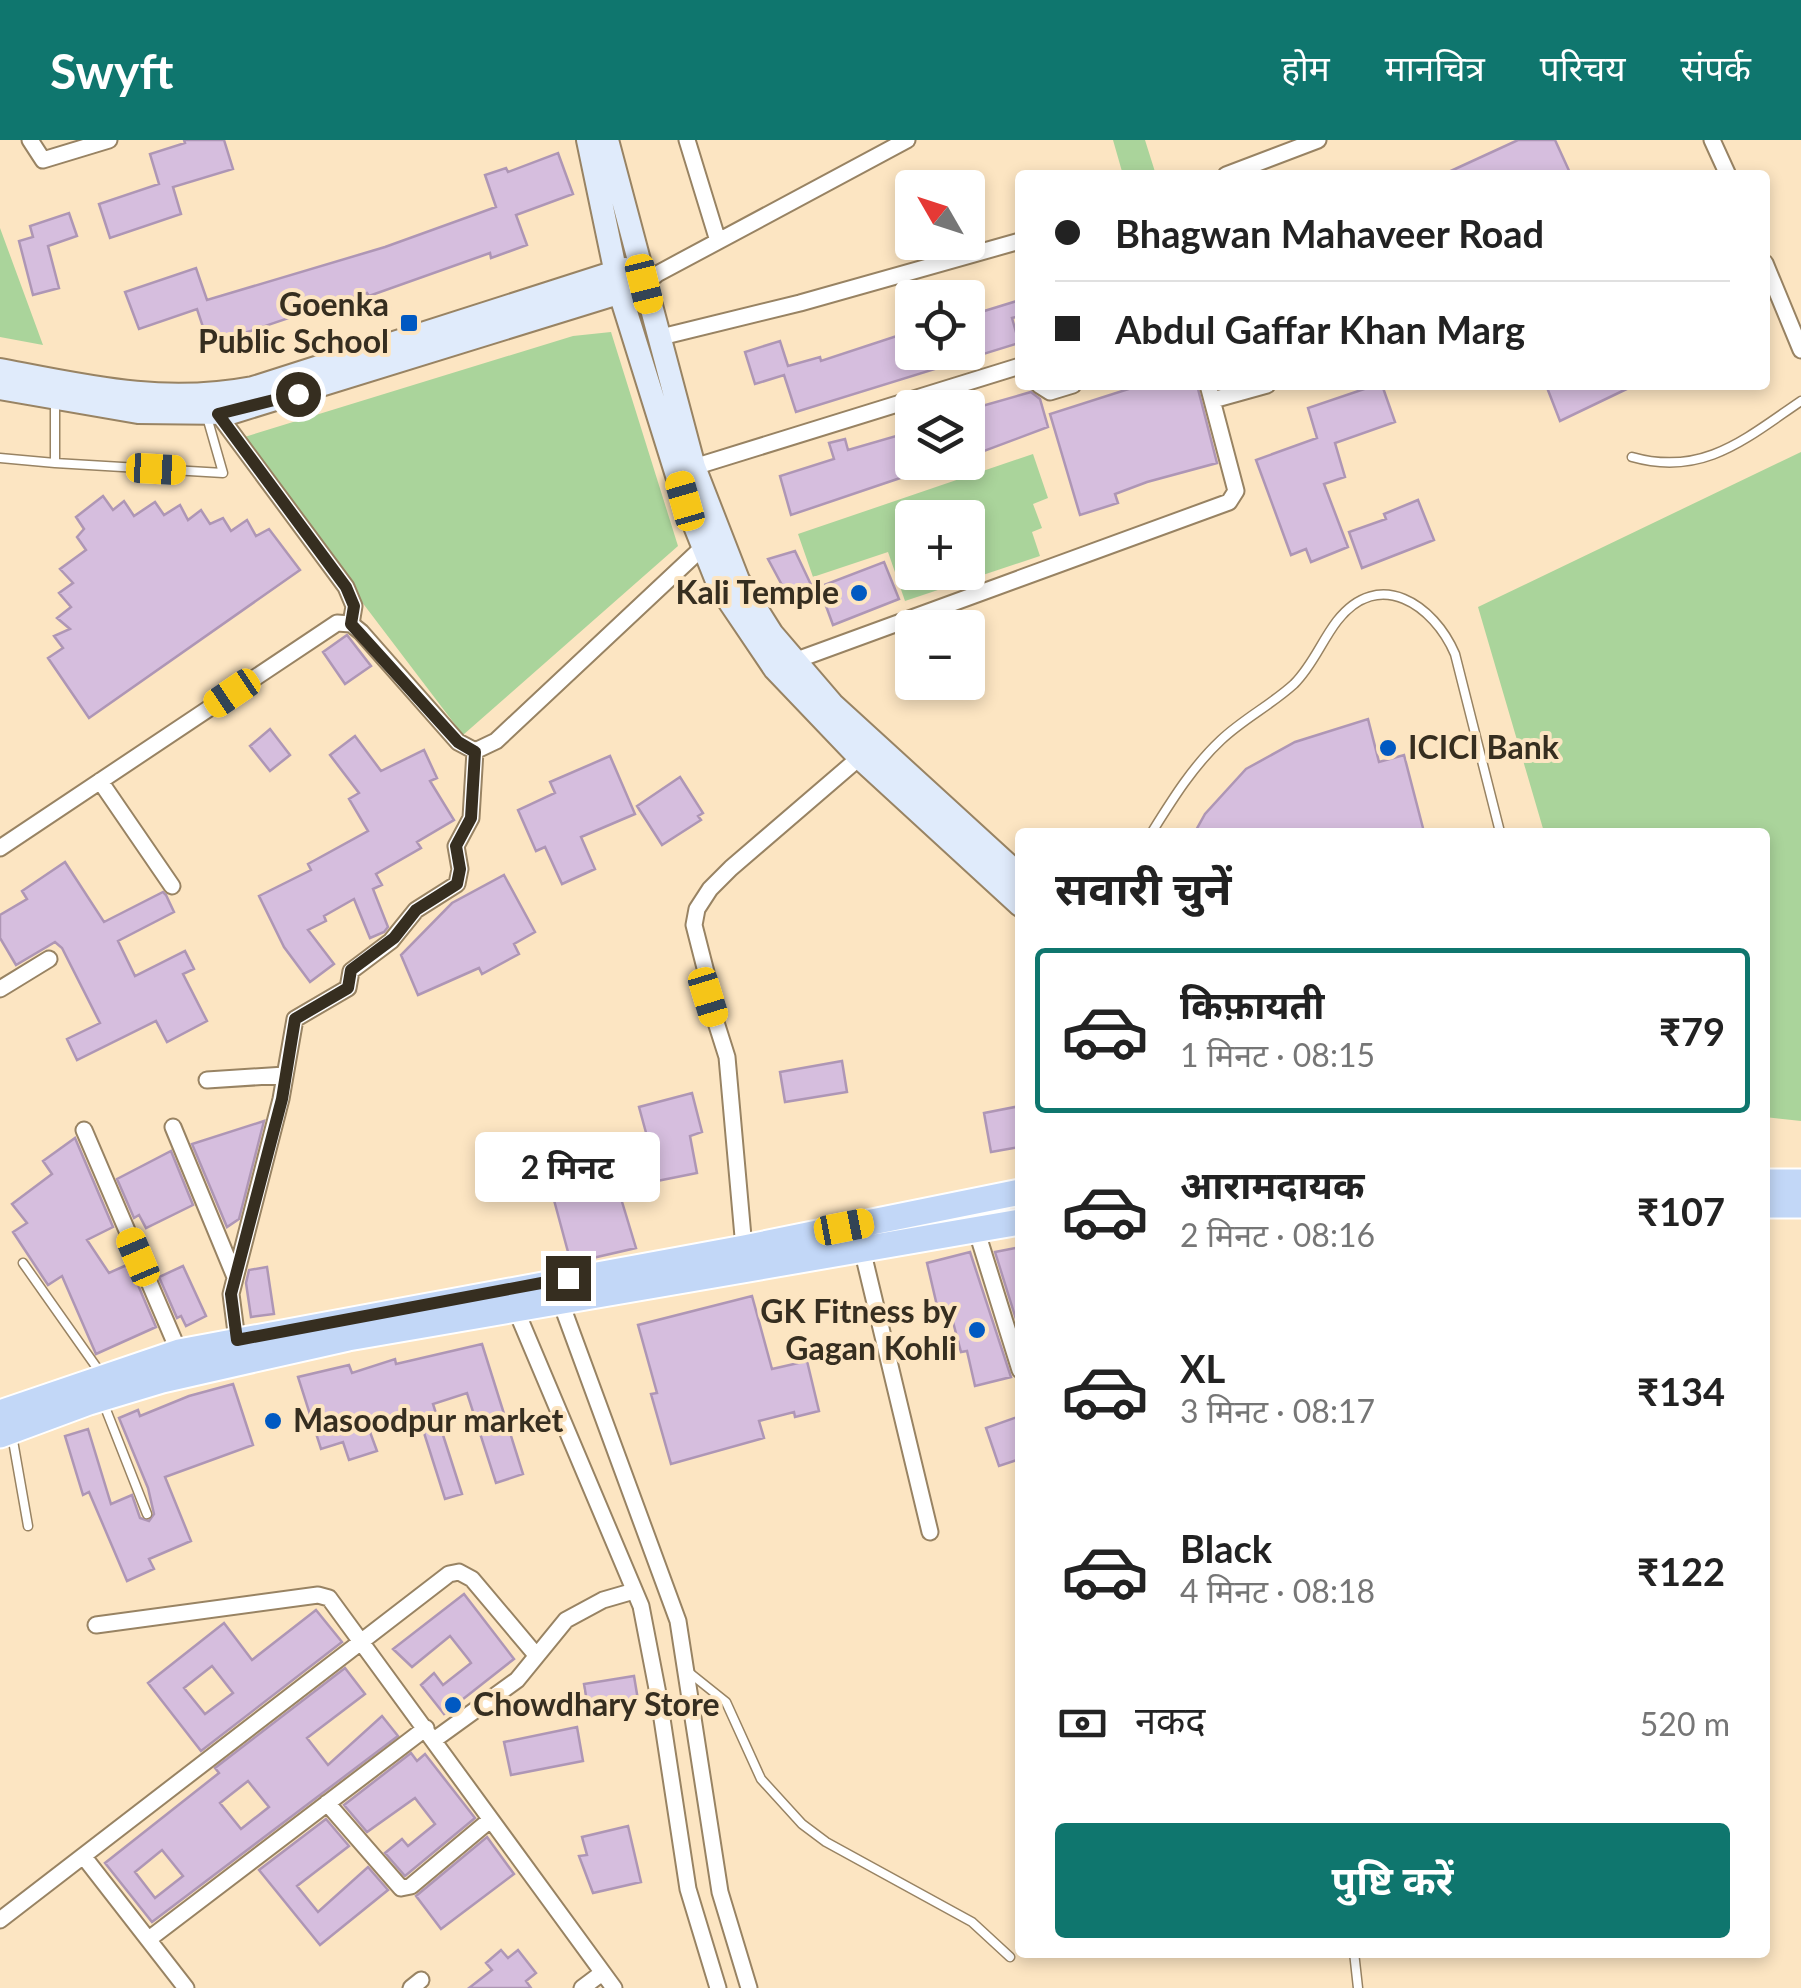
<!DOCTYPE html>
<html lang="hi">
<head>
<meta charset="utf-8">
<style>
  :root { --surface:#fff; --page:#f6f6f6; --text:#222; --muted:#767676; --line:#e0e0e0; --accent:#0f766e }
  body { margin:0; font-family:Lato,"Noto Sans Devanagari",sans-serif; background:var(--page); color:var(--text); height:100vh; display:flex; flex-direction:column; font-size:38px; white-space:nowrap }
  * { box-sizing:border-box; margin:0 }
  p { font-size:32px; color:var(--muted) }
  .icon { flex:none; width:55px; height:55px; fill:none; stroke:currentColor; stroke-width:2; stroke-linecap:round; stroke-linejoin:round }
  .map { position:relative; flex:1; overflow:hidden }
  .drawer { position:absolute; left:1015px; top:688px; width:755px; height:1130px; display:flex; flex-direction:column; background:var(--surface); border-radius:10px; box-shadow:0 5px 15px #0003 }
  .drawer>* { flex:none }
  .guide { position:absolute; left:1015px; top:30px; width:755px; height:220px; border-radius:10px; box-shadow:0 5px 15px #0003; display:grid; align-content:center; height:220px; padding:0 40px; background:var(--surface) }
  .needle { width:65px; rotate:309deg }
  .controls { position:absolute; left:895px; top:30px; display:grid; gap:20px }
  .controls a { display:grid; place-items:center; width:90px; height:90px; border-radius:10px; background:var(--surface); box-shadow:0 5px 15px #0003; font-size:50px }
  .end { position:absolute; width:45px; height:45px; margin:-22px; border:12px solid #362e20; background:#fff; box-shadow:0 0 0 5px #fff }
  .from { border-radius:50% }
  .bubble { position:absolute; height:70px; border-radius:10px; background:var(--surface); box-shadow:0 5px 15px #0003; font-size:32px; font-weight:700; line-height:70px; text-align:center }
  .car { position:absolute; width:30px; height:60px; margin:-30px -15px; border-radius:12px; box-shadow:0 0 8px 2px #0007; background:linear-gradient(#f5c518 24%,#345 0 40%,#f5c518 0 76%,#345 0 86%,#f5c518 0) }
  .guide b { display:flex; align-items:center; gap:35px; height:95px; font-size:38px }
  .guide b+b { border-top:2px solid var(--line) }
  .guide i { width:25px; height:25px; background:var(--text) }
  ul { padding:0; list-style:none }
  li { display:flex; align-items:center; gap:30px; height:165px; margin:0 20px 15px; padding:0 20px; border:5px solid transparent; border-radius:10px }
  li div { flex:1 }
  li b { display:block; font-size:38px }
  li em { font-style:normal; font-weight:700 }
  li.selected { border-color:var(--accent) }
  li>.icon { width:90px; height:90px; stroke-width:1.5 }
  h2 { padding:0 40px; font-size:45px; line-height:120px }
  .pay { display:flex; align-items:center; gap:25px; height:110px; padding:0 40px; font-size:38px }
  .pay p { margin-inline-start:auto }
  .action { display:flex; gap:20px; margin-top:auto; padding:20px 40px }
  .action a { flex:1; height:115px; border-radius:10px; background:var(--accent); color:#fff; font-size:40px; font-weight:700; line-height:115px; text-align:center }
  header { display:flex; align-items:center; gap:60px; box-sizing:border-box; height:140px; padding:0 50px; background:var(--accent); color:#fff }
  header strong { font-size:48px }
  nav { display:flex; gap:55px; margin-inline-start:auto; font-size:35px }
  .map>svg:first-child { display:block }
</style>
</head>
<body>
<header>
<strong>Swyft</strong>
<nav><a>होम</a><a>मानचित्र</a><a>परिचय</a><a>संपर्क</a></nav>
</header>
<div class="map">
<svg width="1801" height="1848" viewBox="0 0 1801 1848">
  <rect width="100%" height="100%" fill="#fce5c2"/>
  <path fill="#aad49b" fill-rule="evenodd" d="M1113 0H1145L1156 35H1123Z
    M0 88 43 205 0 197Z
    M611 192 678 406 463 595 238 299 573 196Z
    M1801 312V981L1765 977V692H1544L1478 467Z
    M1033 314 1048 358 1033 364 1042 388 1032 392 1040 416 905 461 888 412 813 437 798 394ZM912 378H968V432H912Z"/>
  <path fill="#d6bede" stroke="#ae96b5" stroke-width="2.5" fill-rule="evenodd" d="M184 0H224L233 29 173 47 181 74 110 98 99 64 159 44 150 14 185 3Z
    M1518 0H1555L1571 35H1442Z
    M558 13 573 54 516 75 527 105 491 118 490 113 369 156 367 153 327 165 209 205 197 169 139 189 125 152 196 128 207 160 385 107 496 67 485 35 506 28 508 32Z
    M69 73 77 96 48 106 59 148 33 155 19 101 33 97 30 86Z
    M1020 160V176L1012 178 1019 203 796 272 784 235 755 244 745 212 780 201 788 226 820 217 821 221 912 191V212H968V176Z
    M1141 245H1197L1217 323 1147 342 1115 354 1118 363 1080 375 1050 274Z
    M1376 245H1382L1395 282 1335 303 1345 337 1324 344 1348 407 1311 422 1306 409 1291 415 1256 320 1317 298 1308 268Z
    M1546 245H1635L1560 281Z
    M1031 252 1040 259 1048 287 968 317V270Z
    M903 294 905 301 912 299V334L791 375 780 336 834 319 829 303 845 299 848 310Z
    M103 356 113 370 124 361 134 376 155 362 164 375 180 365 188 380 201 370 210 384 223 378 231 391 247 380 256 396 269 389 300 430 89 578 48 518 63 508 54 496 70 489 57 478 71 467 59 453 73 443 60 429 86 410 77 397 84 389 76 377Z
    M1418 360 1434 400 1362 428 1349 392 1386 379 1384 374Z
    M795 411 814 451 790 460 768 419Z
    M884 422 899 459 833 485 819 447Z
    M347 495 371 526 345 544 323 512Z
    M1368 579 1379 622 1404 615 1424 692H1195L1205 674 1246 629 1295 602Z
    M270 589 290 615 270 631 250 606Z
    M355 596 381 631 424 610 437 638 430 641 454 680 417 702 421 708 376 734 382 745 373 749 388 787 384 792 370 798 354 759 324 776 326 781 308 790 334 824 310 842 284 807 259 756 311 730 308 724 368 691 349 659 359 653 330 615Z
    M610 616 635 674 581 697 595 729 562 744 545 707 536 711 518 670 555 653 550 642Z
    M680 637 703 673 698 676 701 680 662 705 637 666Z
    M65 722 104 782 163 752 166 755 174 772 118 801 135 836 185 811 194 829 183 834 207 881 167 902 156 881 77 920 67 899 100 883 62 808 55 802 16 825 0 798V775L27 759 22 751Z
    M504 735 535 792 514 804 519 814 482 834 479 828 418 855 401 815 452 763Z
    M842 921 847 952 785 962 780 932Z
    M692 953 702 992 690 996 697 1033 652 1042 649 1023 654 1022 639 967Z
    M1020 966V1007L991 1012 984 973Z
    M264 981 239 1079 227 1087 192 1004Z
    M75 998 113 1087 87 1100 109 1133 129 1124 156 1187 96 1214 62 1136 48 1145 13 1092 27 1083 12 1064 52 1034 43 1021Z
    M171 1011 193 1065 146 1088 139 1075 134 1078 117 1039Z
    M613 1032 636 1108 571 1123 551 1049Z
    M1020 1107V1192L995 1112Z
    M970 1112 1011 1237 975 1246 967 1211 961 1212 949 1167 938 1170 927 1123Z
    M183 1126 206 1176 186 1186 181 1176 177 1178 159 1137Z
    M267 1127 274 1174 251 1177 246 1143 249 1130Z
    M752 1156 772 1229 807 1221 819 1271 795 1277 794 1272 759 1281 764 1298 671 1324 651 1254 657 1253 638 1185Z
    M482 1204 523 1334 496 1343 467 1253 433 1264 462 1354 445 1359 419 1277 370 1292 377 1311 349 1320 343 1302 321 1309 298 1237 349 1225 352 1233 395 1219 396 1224Z
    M233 1244 253 1305 165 1337 191 1401 149 1419 154 1429 127 1441 89 1352 83 1355 65 1296 88 1289 111 1364 132 1355 140 1378 149 1381 154 1374 148 1348 119 1278 138 1270 140 1276 189 1256Z
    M1020 1276V1319L999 1326 986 1288Z
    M464 1454 514 1519 444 1574 421 1545 434 1533 443 1545 471 1523 469 1520 450 1496 412 1527 393 1509Z
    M316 1470 342 1502 201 1611 148 1543 224 1483 252 1520ZM212 1526 233 1553 205 1574 184 1548Z
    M345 1528 365 1554 307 1598 328 1625 382 1576 398 1596 152 1782 105 1723 219 1633 215 1628ZM248 1641 269 1667 241 1689 220 1663ZM162 1710 183 1736 155 1758 135 1732Z
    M634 1536 638 1560 588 1568 584 1544Z
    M577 1587 583 1621 511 1635 504 1602Z
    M411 1613 417 1621 425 1614 475 1678 405 1736 385 1713 402 1699 408 1706 435 1684 415 1658 367 1692 344 1665Z
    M326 1679 349 1706 297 1746 318 1772 368 1727 388 1750 320 1805 259 1730Z
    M628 1686 641 1742 593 1753 579 1716 587 1715 582 1697Z
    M487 1697 514 1734 441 1789 416 1756Z
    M501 1810 508 1818 518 1810 536 1833 526 1841 531 1848H469L492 1830 486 1823Z"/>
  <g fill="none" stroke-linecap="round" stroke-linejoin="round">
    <g stroke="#988363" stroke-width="11">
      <path id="lane" d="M55 264V323L223 333 207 277
        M1632 317C1703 337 1745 299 1801 261
        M0 318 55 323
        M1152 692C1172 660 1193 626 1221 600 1243 579 1271 565 1294 544 1313 525 1321 502 1337 481 1379 427 1434 465 1455 514L1500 692
        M23 1123 102 1235
        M103 1262 147 1374
        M12 1295 28 1386
        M686 1530 726 1562 761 1639 802 1684 826 1702 972 1782 1010 1817
        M1354 1812 1358 1848"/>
    </g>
    <g stroke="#988363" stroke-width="19">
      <path id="street" d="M30 0 43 20 109 0
        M687 0 718 101
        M1712 0 1728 35
        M1226 35 1318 0
        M1765 123 1801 210
        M644 145 657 134 907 0
        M657 198 800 163 1020 101
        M1039 245 1050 252 1073 245
        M1213 260 1267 245
        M218 274 346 447 354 466 351 484
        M694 327 1020 226
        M794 521 1229 362 1236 351 1208 245
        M475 611 496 601 702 408
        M100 641 172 746
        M0 708 337 483 351 484 361 492 458 602 475 611
        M0 849 49 819
        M207 940 285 935
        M173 987 235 1137
        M84 990 179 1212
        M976 1089 1020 1230
        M744 1108 727 917 708 857 706 832 694 785 697 769 710 749 731 728 866 612
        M862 1109 930 1392
        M561 1163 678 1481 720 1752 749 1848
        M516 1170 641 1466 659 1559 688 1749 718 1848
        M237 1200 231 1154 281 959 295 879 348 848 351 831 391 801 416 770 457 744 460 729 456 706 471 678 475 611
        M96 1485 318 1455 329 1458 614 1848
        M434 1600 517 1540 566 1480 603 1460 634 1451
        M327 1663 401 1748 411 1746 490 1680
        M84 1717 186 1848
        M0 1780 449 1434 459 1432 472 1439 536 1515
        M149 1799 426 1588
        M411 1848 421 1840
        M582 1848 602 1833"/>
    </g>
    <g stroke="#988363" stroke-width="26">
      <path id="secondary" d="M588 0 620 153 685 361 719 446 775 529 861 619 1020 765
        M607 0 694 327 738 440 772 494 832 564 1020 736
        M0 230C88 247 163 265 253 248L625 129
        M0 248 138 272 230 273 631 149"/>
    </g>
    <g stroke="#fff" stroke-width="29">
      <path id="primary" d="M1765 1042H1801
        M1765 1065H1801
        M0 1273 179 1212 744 1108 1020 1052
        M0 1295 89 1262 162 1240 348 1198 1020 1082"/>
    </g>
    <use href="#lane" stroke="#fff" stroke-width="8"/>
    <use href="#street" stroke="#fff" stroke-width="15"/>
    <use href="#secondary" stroke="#e0ebfb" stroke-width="22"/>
    <use href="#primary" stroke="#c2d7f7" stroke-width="25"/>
  </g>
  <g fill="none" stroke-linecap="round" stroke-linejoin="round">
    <path stroke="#362e20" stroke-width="12" d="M298 254 218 274 346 447 354 466 351 484 458 602 475 612 471 678 456 706 460 729 457 744 416 770 394 798 351 830 348 848 295 879 282 959 231 1154 237 1200 568 1138"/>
  </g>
  <g fill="#0059c2" stroke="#fce5c2" stroke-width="4">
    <rect x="399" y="173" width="20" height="20" rx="5"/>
    <circle cx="859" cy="453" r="10"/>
    <circle cx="1388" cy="608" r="10"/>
    <circle cx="977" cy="1190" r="10"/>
    <circle cx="273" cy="1281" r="10"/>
    <circle cx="453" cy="1565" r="10"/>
  </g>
  <g text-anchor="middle" stroke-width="8" stroke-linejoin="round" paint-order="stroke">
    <g font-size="32" font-weight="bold" fill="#362e20" stroke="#fce5c2" text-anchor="end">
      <text x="389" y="176">Goenka<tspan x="389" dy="37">Public School</tspan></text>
      <text x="839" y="464">Kali Temple</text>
      <text x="1408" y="619" text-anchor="start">ICICI Bank</text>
      <text x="957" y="1183">GK Fitness by<tspan x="957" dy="37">Gagan Kohli</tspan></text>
      <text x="293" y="1292" text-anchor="start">Masoodpur market</text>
      <text x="473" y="1576" text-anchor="start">Chowdhary Store</text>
    </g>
  </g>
</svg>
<div class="controls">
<a><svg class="needle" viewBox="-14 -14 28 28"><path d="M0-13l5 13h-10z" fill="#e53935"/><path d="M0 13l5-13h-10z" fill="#767676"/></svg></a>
<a><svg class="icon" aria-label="locate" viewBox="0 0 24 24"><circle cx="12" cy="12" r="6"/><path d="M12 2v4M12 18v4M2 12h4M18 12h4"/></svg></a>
<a><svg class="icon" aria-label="layers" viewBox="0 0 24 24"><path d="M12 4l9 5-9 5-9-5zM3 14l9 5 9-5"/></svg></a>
<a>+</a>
<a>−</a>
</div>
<i class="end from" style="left:298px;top:254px"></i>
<i class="end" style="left:568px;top:1138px"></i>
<div class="bubble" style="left:475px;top:992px;width:185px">2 मिनट</div>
<i class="car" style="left:644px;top:144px;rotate:166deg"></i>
<i class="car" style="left:156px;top:329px;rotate:93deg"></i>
<i class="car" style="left:685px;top:361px;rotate:344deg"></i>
<i class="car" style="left:232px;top:553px;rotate:236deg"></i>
<i class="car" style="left:708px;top:857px;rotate:163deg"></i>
<i class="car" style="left:844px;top:1087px;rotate:79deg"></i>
<i class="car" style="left:138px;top:1117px;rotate:337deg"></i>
<div class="guide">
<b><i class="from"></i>Bhagwan Mahaveer Road</b>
<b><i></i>Abdul Gaffar Khan Marg</b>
</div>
<section class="drawer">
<h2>सवारी चुनें</h2>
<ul>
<li class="selected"><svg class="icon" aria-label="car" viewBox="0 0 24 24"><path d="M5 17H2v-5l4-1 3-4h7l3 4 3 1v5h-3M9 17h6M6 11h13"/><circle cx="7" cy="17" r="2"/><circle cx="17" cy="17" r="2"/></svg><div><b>किफ़ायती</b><p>1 मिनट · 08:15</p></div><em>₹79</em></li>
<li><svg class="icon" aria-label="car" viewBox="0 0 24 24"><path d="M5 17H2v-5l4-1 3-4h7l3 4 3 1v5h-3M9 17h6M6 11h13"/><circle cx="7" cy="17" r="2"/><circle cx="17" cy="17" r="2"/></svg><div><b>आरामदायक</b><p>2 मिनट · 08:16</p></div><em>₹107</em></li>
<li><svg class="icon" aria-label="car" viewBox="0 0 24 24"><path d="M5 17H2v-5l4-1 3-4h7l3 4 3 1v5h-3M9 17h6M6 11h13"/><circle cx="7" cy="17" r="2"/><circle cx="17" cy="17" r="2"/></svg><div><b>XL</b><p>3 मिनट · 08:17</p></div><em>₹134</em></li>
<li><svg class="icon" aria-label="car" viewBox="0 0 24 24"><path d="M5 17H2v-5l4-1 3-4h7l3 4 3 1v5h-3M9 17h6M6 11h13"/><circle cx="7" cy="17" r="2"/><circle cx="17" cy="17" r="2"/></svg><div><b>Black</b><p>4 मिनट · 08:18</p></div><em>₹122</em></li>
</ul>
<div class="pay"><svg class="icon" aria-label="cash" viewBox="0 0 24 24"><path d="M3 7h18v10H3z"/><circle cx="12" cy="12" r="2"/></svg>नकद<p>520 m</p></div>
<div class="action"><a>पुष्टि करें</a></div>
</section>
</div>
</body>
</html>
